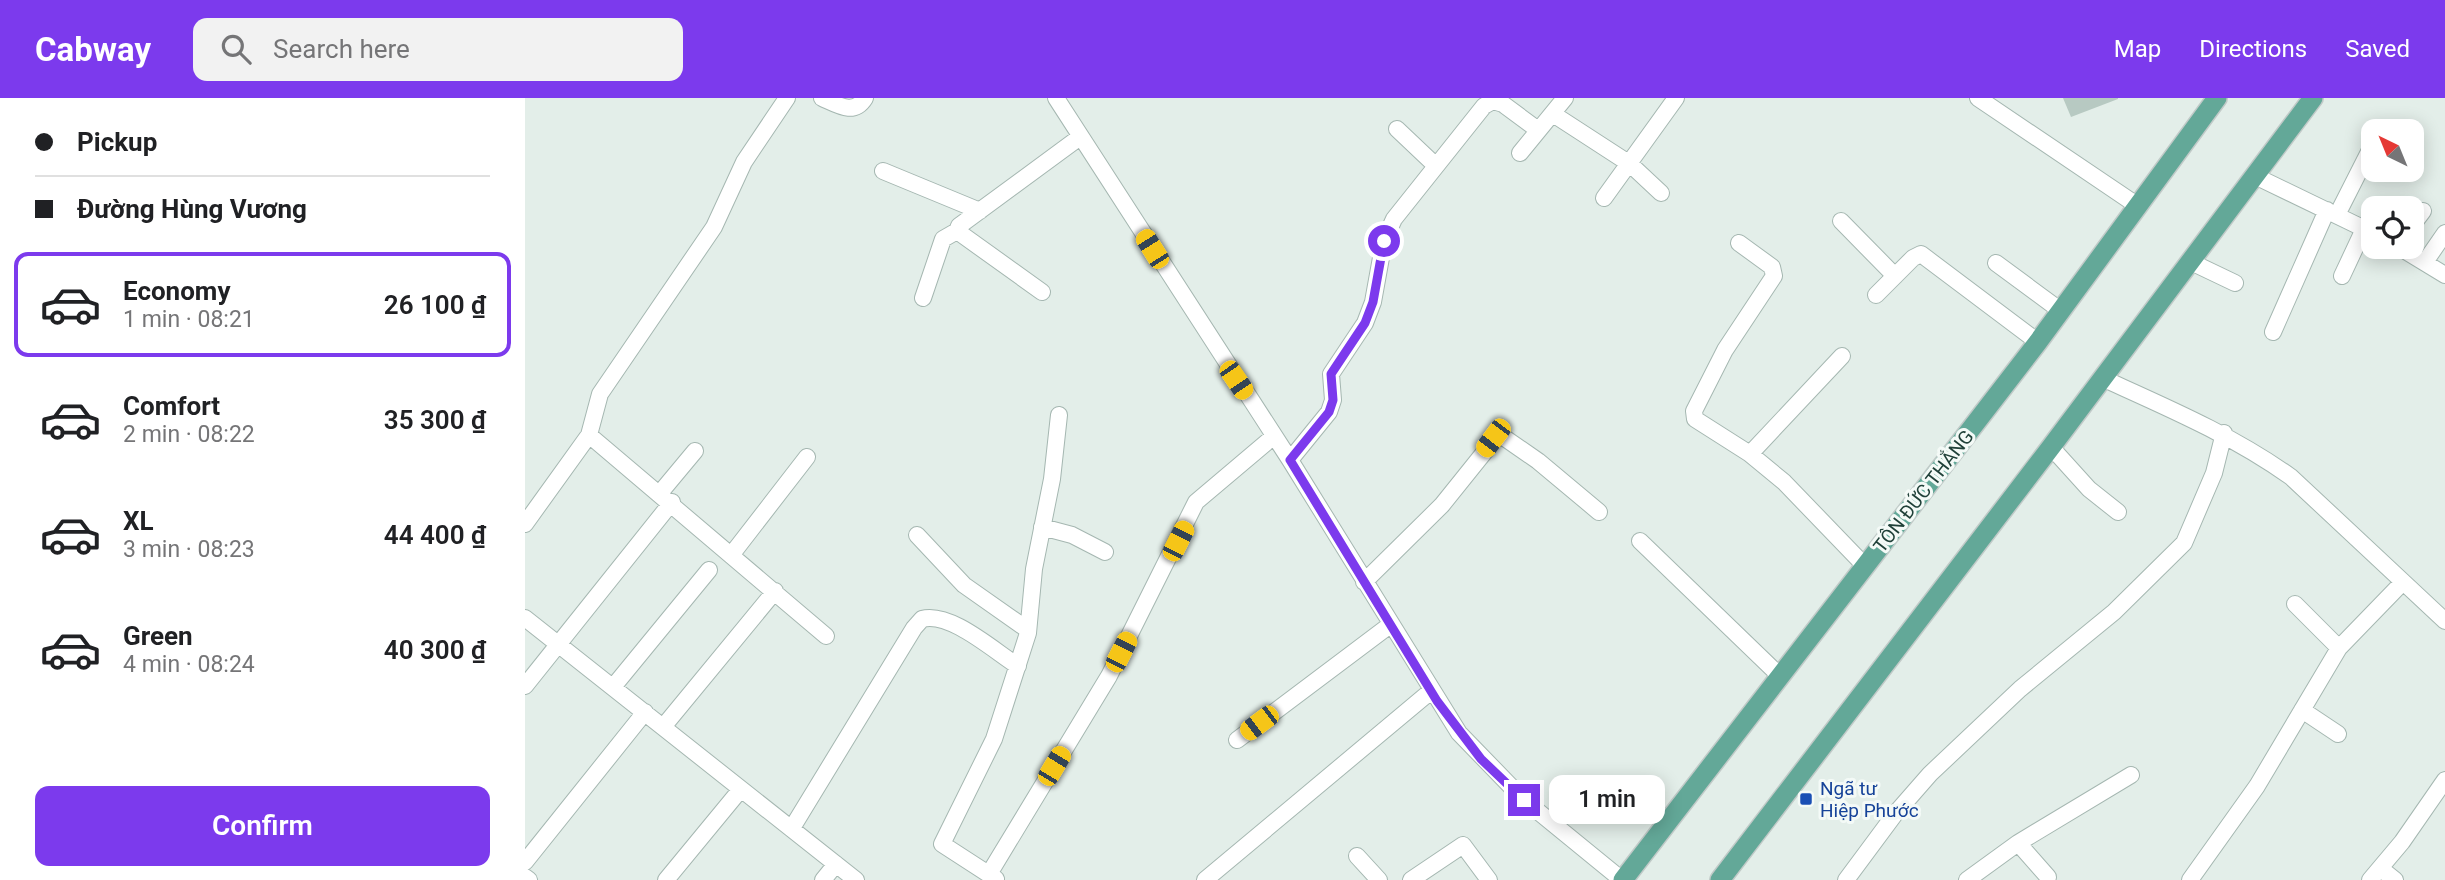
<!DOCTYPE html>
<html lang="en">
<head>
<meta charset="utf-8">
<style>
  :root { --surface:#fff; --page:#f2f2f2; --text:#202124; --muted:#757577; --line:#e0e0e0; --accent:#7c3aed }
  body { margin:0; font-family:Roboto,sans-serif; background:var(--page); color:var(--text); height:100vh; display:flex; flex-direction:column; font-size:26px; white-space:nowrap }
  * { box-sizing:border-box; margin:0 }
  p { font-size:23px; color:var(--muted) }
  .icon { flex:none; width:38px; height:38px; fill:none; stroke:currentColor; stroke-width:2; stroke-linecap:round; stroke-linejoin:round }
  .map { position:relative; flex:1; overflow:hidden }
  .panel { display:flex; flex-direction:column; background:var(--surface); width:525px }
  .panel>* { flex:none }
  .banner { display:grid; align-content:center; height:154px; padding:0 35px; background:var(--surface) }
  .needle { width:46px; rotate:317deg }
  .controls { position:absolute; left:1836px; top:21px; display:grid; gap:14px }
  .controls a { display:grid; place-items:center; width:63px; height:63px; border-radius:14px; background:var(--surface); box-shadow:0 4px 18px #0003; font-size:35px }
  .end { position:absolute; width:32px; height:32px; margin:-16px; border:9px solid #7c3aed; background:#fff; box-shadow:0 0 0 4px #fff }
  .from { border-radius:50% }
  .bubble { position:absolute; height:49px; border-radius:14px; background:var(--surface); box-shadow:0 4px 18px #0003; font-size:23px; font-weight:600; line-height:49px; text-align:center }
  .car { position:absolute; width:21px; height:42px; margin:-21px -10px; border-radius:9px; box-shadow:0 0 5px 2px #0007; background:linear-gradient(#f5c518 24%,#345 0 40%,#f5c518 0 76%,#345 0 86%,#f5c518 0) }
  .banner b { display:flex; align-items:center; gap:24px; height:66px; font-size:26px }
  .banner b+b { border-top:2px solid var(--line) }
  .banner i { width:18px; height:18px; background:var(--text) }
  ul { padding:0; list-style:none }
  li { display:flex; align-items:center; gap:21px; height:105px; margin:0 14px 10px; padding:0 21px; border:4px solid transparent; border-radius:14px }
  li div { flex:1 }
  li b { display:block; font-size:26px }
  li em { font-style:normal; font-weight:600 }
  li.on { border-color:var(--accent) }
  li>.icon { width:63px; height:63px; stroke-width:1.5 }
  .cta { display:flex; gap:14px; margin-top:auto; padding:14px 35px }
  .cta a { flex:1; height:80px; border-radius:14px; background:var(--accent); color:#fff; font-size:28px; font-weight:600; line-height:80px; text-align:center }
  header { display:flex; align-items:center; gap:42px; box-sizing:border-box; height:98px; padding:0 35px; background:var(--accent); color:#fff }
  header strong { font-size:33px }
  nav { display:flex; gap:38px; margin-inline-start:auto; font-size:24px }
  .search { width:490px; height:63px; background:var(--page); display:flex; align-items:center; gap:18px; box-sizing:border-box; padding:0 24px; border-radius:14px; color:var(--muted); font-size:26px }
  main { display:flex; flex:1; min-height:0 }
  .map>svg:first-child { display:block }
</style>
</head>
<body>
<header>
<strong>Cabway</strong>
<div class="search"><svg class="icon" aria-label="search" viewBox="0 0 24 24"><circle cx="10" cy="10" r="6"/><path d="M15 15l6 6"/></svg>Search here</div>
<nav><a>Map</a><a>Directions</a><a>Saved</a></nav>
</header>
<main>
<section class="panel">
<div class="banner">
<b><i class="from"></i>Pickup</b>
<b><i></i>Đường Hùng Vương</b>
</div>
<ul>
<li class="on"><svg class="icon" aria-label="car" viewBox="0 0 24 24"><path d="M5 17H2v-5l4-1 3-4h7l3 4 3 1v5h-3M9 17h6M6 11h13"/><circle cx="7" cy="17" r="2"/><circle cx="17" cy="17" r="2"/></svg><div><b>Economy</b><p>1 min · 08:21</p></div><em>26 100 ₫</em></li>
<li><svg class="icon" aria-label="car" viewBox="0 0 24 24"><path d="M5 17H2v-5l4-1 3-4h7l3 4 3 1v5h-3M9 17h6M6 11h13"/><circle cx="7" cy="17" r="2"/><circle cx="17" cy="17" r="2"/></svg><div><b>Comfort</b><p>2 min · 08:22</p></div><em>35 300 ₫</em></li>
<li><svg class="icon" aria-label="car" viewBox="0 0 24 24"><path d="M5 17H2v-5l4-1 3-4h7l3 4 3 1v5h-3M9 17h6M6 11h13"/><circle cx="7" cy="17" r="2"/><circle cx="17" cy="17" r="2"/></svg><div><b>XL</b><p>3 min · 08:23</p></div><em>44 400 ₫</em></li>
<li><svg class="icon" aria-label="car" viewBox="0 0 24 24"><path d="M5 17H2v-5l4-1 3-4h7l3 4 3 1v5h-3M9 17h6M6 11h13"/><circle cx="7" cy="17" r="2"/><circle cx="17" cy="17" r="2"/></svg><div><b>Green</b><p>4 min · 08:24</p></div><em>40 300 ₫</em></li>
</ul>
<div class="cta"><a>Confirm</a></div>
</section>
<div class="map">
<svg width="1920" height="782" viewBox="0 0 1920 782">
  <rect width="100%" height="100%" fill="#e3eee9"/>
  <path fill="#b7c9c2" d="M1538 0H1593V1L1546 19Z"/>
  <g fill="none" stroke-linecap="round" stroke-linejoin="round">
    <g stroke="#a5b7b1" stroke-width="18">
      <path id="minor" d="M297 0C313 7 329 18 340 0
        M531 0 765 362 934 635 999 702 1097 782
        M1453 0 1613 108
        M1028 16 1105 66 1136 95
        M872 31 910 67
        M995 55 1040 0
        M358 73 455 113
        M1730 78 1848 135
        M1079 100 1151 0
        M1812 117 1848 46
        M1316 123 1370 178
        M1886 129 1898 113
        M1214 145 1247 169 1249 178 1200 252 1169 313 1170 321 1225 356 1259 384 1340 468
        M1874 149 1920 177
        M1666 164 1710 185
        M1900 164 1920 135
        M1471 165 1536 213
        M1817 178 1839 131
        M517 194 432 133 434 128 555 39
        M1351 197 1388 160 1396 156 1513 244
        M398 200 418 141 432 133
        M1748 234 1802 112
        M1577 280C1643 310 1707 337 1766 379L1920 523
        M64 337 301 538
        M1526 349 1564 391 1593 414
        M1225 356 1317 258
        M765 362 804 314 808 302 806 276 840 225 848 204 859 143 869 121 959 8 968 3 978 6 1013 32
        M135 395 170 353
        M0 426 64 337 75 296 189 129 219 64 262 0
        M517 429 547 437 580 454
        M392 437 439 487 503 532
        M1115 443 1255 578
        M207 456 282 359
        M839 484 917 407 974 336 1013 363 1074 414
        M1770 506 1814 550
        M0 520 331 782
        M0 588 147 404
        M88 589 184 472
        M1777 612 1813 636
        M138 629 250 493
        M712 642 865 527
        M267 730 389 530 397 521C425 513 469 553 493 568
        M1493 745 1523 779
        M832 758 854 782
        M0 764 120 614
        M1855 770 1870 782
        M464 776 584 578 671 404 749 338
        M0 779 4 782
        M471 781 417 746 469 641 503 535 509 471 527 381 534 317
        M141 782 216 691
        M298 782 311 766
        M680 782 906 593
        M886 782 938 747 964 782
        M1321 782 1370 716 1405 676 1495 591 1589 514 1659 445 1689 375 1699 335
        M1442 782 1493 745 1606 677
        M1665 782 1732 688 1814 550 1877 485
        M1845 782 1877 744 1920 682"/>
    </g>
    <g stroke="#c1cac8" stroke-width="22">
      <path id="major" d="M1098 782 1513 244 1692 0
        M1195 782 1526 349 1788 0"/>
    </g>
    <use href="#minor" stroke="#fff" stroke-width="16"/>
    <use href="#major" stroke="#63a898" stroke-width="19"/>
  </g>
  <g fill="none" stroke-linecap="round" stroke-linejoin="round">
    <path stroke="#7c3aed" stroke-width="9" d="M859 143 848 204 840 225 806 276 808 302 804 314 765 362 912 603 956 661 999 702"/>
  </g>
  <rect fill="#1a4fb4" stroke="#f4faf7" stroke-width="2.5" x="1274" y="694" width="14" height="14" rx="3.5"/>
  <g text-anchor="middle" stroke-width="6" stroke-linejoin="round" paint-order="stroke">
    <g font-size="19" fill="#204139" stroke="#f4faf7">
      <text transform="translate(1398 393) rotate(-52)" y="7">TÔN ĐỨC THẮNG</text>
    </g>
    <g font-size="19" fill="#164399" stroke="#f4faf7" text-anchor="start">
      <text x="1295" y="697">Ngã tư<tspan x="1295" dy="22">Hiệp Phước</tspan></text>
    </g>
  </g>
</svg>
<div class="controls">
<a><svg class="needle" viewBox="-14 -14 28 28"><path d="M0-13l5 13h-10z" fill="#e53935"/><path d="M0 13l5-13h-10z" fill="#757577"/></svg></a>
<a><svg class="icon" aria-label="locate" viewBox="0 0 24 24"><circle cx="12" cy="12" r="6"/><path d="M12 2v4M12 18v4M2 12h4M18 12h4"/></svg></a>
</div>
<i class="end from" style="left:859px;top:143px"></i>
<i class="end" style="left:999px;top:702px"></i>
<div class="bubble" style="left:1024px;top:677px;width:116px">1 min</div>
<i class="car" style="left:627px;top:151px;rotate:328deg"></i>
<i class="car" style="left:711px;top:282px;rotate:146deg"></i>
<i class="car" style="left:968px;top:340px;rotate:217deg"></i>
<i class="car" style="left:653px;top:443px;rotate:27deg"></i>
<i class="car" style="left:596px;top:554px;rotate:27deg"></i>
<i class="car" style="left:734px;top:625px;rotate:233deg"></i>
<i class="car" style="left:529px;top:668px;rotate:31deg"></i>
</div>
</main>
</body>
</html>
